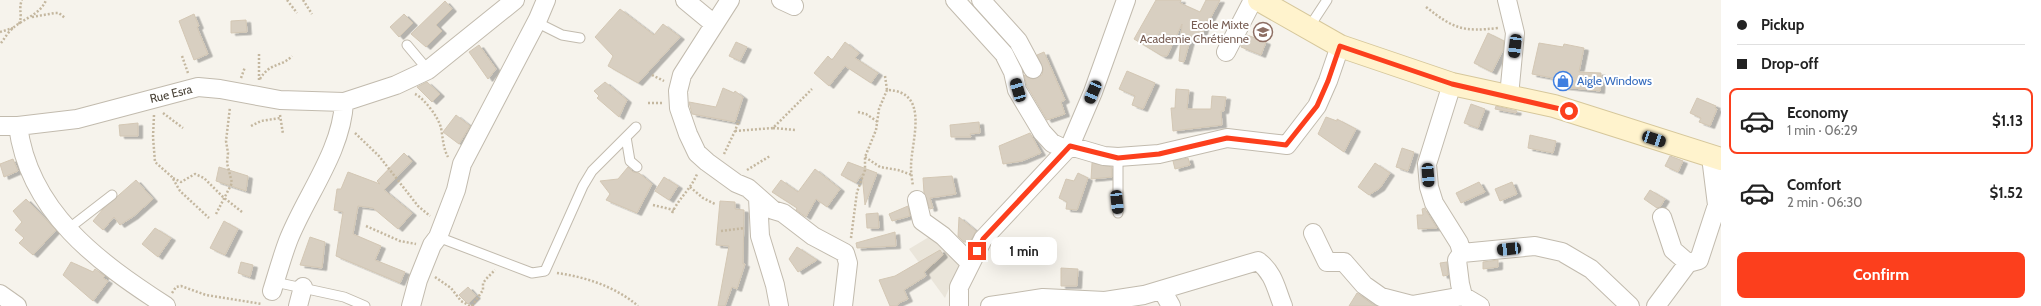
<!DOCTYPE html>
<html lang="en">
<head>
<meta charset="utf-8">
<style>
  :root { --surface:#fff; --page:#f2f2f2; --text:#222; --muted:#767676; --line:#e0e0e0; --accent:#fc3f1d }
  body { margin:0; font-family:Cabin,sans-serif; background:var(--page); color:var(--text); height:100vh; display:flex; flex-direction:column; font-size:15px; white-space:nowrap }
  * { box-sizing:border-box; margin:0 }
  p { font-size:13px; color:var(--muted) }
  .icon { flex:none; width:22px; height:22px; fill:none; stroke:currentColor; stroke-width:2; stroke-linecap:round; stroke-linejoin:round }
  .map { position:relative; flex:1; overflow:hidden }
  .details { display:flex; flex-direction:column; background:var(--surface); width:320px }
  .details>* { flex:none }
  .hud { display:grid; align-content:center; height:88px; padding:0 16px; background:var(--surface) }
  .end { position:absolute; width:18px; height:18px; margin:-9px; border:5px solid #fc3f1d; background:#fff; box-shadow:0 0 0 2px #fff }
  .from { border-radius:50% }
  .bubble { position:absolute; height:28px; border-radius:8px; background:var(--surface); box-shadow:0 4px 16px #0002; font-size:13px; font-weight:800; line-height:28px; text-align:center }
  .car { position:absolute; width:12px; height:24px; margin:-12px -6px; border-radius:5px; box-shadow:0 0 3px 1px #0007; background:linear-gradient(#222 24%,#8ab4d8 0 40%,#222 0 76%,#8ab4d8 0 86%,#222 0) }
  .hud b { display:flex; align-items:center; gap:14px; height:38px; font-size:15px }
  .hud b+b { border-top:1px solid var(--line) }
  .hud i { width:10px; height:10px; background:var(--text) }
  ul { padding:0; list-style:none }
  li { display:flex; align-items:center; gap:12px; height:66px; margin:0 8px 6px; padding:0 8px; border:2px solid transparent; border-radius:8px }
  li div { flex:1 }
  li b { display:block; font-size:15px }
  li em { font-style:normal; font-weight:800 }
  li.active { border-color:var(--accent) }
  li>.icon { width:36px; height:36px; stroke-width:1.5 }
  .action { display:flex; gap:8px; margin-top:auto; padding:8px 16px }
  .action a { flex:1; height:46px; border-radius:8px; background:var(--accent); color:#fff; font-size:16px; font-weight:800; line-height:46px; text-align:center }
  main { display:flex; flex:1; min-height:0 }
  .map>svg:first-child { display:block }
</style>
</head>
<body>
<main>
<div class="map">
<svg width="1721" height="306" viewBox="0 0 1721 306">
  <defs>
    <filter id="shadow"><feDropShadow dx="4.5" dy="2.5" stdDeviation="0" flood-color="#0004"/></filter>
  </defs>
  <rect width="100%" height="100%" fill="#f6f3ec"/>
  <path fill="#eae5da" d="M934 234 962 258 945 298 909 249Z"/>
  <path fill="#d8cfc1" stroke="#d3c7b4" filter="url(#shadow)" d="M1156 0H1181L1180 3 1200 12 1206 0H1220L1209 21 1207 20 1200 40 1191 37 1184 62 1179 61 1182 24 1167 56H1162L1134 39Z
    M445 1 452 9 436 25 442 31 426 47 411 34Z
    M620 9 654 35 663 24 680 37 638 83 608 66 613 56 595 37Z
    M194 14 199 26 197 27 208 54 194 60 179 21Z
    M404 14 413 23 399 37 390 27Z
    M246 20 247 32 231 33V21Z
    M1488 33 1504 41 1503 50 1492 72 1474 63Z
    M1247 35 1266 42 1261 55 1241 47Z
    M736 42 747 47 740 61 729 56Z
    M845 42 859 53 855 58 878 73 871 83 845 66 829 86 814 73 828 56 832 60Z
    M1539 43 1563 47 1564 44 1584 48 1579 72 1601 73 1600 91 1556 86 1558 79 1532 74Z
    M479 45 496 69 488 79 469 52Z
    M1044 52 1065 100 1061 102 1065 114 1047 120 1027 86 1024 75 1033 79 1042 75 1043 69 1037 55Z
    M1127 71 1155 83 1143 109 1132 105 1135 96 1119 89Z
    M427 82 440 94 432 102 417 87Z
    M605 82 627 100 619 117 597 98 599 96 594 91Z
    M723 88 734 93 735 91 743 97 735 122 692 114 689 102 716 107Z
    M1176 89 1189 90 1187 109H1211L1212 96 1226 97 1224 111H1221L1222 125 1173 131 1171 108H1175Z
    M1697 98 1716 106 1715 108 1717 109 1710 126 1699 122 1701 118 1690 113Z
    M1471 104 1485 109 1478 128 1464 123Z
    M1496 106 1517 111 1516 113 1495 109Z
    M456 115 470 126 459 144 443 132Z
    M1326 117 1337 121V119L1356 129 1344 152 1318 134Z
    M979 122 980 133 970 134 971 137H951L950 125Z
    M138 123V136H120L119 125Z
    M1030 133 1041 153 1022 161 1003 164 999 146Z
    M1530 135 1556 141 1553 153 1528 148Z
    M1402 148 1414 152 1408 171 1396 167Z
    M404 153 412 161 384 190 412 213 398 229 373 208 358 206 353 234 381 246 375 260 405 272 400 283 336 256 343 212 334 210 337 189H341L348 172 380 184 377 181Z
    M1670 156 1683 161 1678 172 1665 166Z
    M1188 158 1190 165 1175 169 1173 161Z
    M13 159 18 171 4 177 0 164Z
    M848 162 877 173 865 205 862 174 856 183 841 175Z
    M1092 163 1112 167V177L1091 179Z
    M1375 163 1390 173 1380 188 1369 195 1358 187Z
    M219 167 248 176 246 191 216 181Z
    M628 167 633 172 639 173 652 184 637 213 606 200 610 194 600 181 618 179Z
    M815 169 840 189 827 207 816 199 806 217 796 210 797 208 772 192 781 180 798 192Z
    M1078 173 1088 178 1077 210 1066 209 1067 202 1059 198 1066 179 1074 181Z
    M952 176 956 194 930 198 933 208 930 209 924 193 923 178Z
    M664 177 678 186 669 200 655 191Z
    M136 180 153 199 134 216 120 225 114 217 103 230 93 221 103 209Z
    M1479 182 1485 192 1461 203 1456 193Z
    M1512 182 1517 194 1500 201 1495 189Z
    M1650 190 1665 199 1660 207 1657 208 1644 199Z
    M26 199 56 230 33 255 19 243 24 238 15 230 22 222 13 211Z
    M720 201 735 202V209L744 210 743 264H745L737 289 732 287 725 306H718L729 246 716 245Z
    M908 206 910 216 892 221 889 214Z
    M1425 208V209L1437 228 1418 229 1417 215H1423L1422 209Z
    M878 213 879 228H867L866 214Z
    M959 217 976 231 970 242H964L958 236Z
    M224 221 238 229 225 255 210 248Z
    M155 228 171 238 158 257 142 244Z
    M895 232 896 246 857 248 856 243Z
    M310 237 325 242 322 268 300 265Z
    M797 247 817 260 798 272 789 259Z
    M940 250 943 255 924 272 926 276 904 290 908 299 899 303 897 306H890L879 280 895 276Z
    M1498 260V267L1483 269V262Z
    M71 262 93 272 95 269 105 276 103 278 108 281 93 301 63 275Z
    M241 262 253 265 250 277 238 273Z
    M1447 262 1448 275 1443 276 1440 263Z
    M1061 268 1078 269 1077 286H1061Z
    M468 287 476 296 468 304 459 295Z
    M1357 293 1375 306H1376H1349Z"/>
  <g fill="none" stroke-linecap="round" stroke-linejoin="round">
    <g stroke="#c2bbae" stroke-width="11">
      <path id="lane" d="M536 22 562 35 580 38
        M1308 29 1327 0
        M407 45 428 70
        M626 137 630 161 637 167
        M1118 157V213
        M68 229 112 195
        M438 237 532 273 545 271 583 186 592 171 636 127
        M275 282 344 297 365 306"/>
    </g>
    <g stroke="#c2bbae" stroke-width="20">
      <path id="street" d="M685 0 714 24
        M730 0 682 75 678 91 679 108 688 134 697 153 707 162 736 183 748 188 773 210 783 213 813 236 845 253 848 263 843 306
        M781 0 794 6
        M955 0 1004 54 1013 72 1017 90 1042 132 1052 143 1067 150
        M981 0 1018 41 1033 69
        M1507 0 1515 33 1509 96
        M1226 52 1253 0
        M1452 84 1427 164 1429 187 1434 203 1459 243 1462 253 1535 246 1562 252 1591 269 1630 306
        M0 126H18L77 119 198 87 220 89 280 100 344 102
        M18 126C29 212 98 262 166 306
        M1070 146 1104 156 1118 157 1159 154 1227 138 1287 145 1317 106 1328 81 1340 46
        M758 198 760 236 775 285 779 306
        M917 200 922 221 943 236 970 263
        M1662 217 1673 250 1688 263
        M1313 233 1327 262H1344L1364 285 1381 297 1412 305 1463 296 1480 306
        M1462 253 1457 260 1460 284 1463 296
        M1162 290 1171 306
        M272 291C277 275 282 257 288 241 305 197 342 151 344 102L396 85 428 70 515 0
        M0 294 17 306
        M298 306 303 287
        M411 306 418 280 432 245 438 237 456 190 462 164 538 19 546 0
        M959 306V287L983 239 1070 146 1093 92 1126 0
        M990 306 1043 298 1105 301 1144 295 1258 261C1274 273 1276 289 1283 306
        M1656 306 1688 263 1699 260 1717 205 1711 157"/>
    </g>
    <g stroke="#d6c79b" stroke-width="24">
      <path id="secondary" d="M1259 0 1340 46 1452 84 1554 106 1721 159"/>
    </g>
    <path stroke="#c4b79f" stroke-width="2.5" stroke-dasharray="2 2" stroke-linecap="butt" d="M287 0 297 13
      M303 0 312 14
      M1426 7C1454 29 1463 32 1498 28
      M32 17 55 13H59L65 18
      M19 24C23 15 18 9 22 0
      M0 32 13 28
      M1 43C5 38 8 32 13 28 23 19 41 14 46 0
      M182 56 188 73
      M652 75 664 81
      M885 76 887 90C931 91 911 141 911 167 911 173 912 180 913 186
      M241 78 245 67
      M260 79C270 62 282 67 292 56
      M259 80V54
      M415 94C424 98 439 118 441 128 443 138 443 148 448 157
      M648 103H663
      M858 112 866 114 878 122
      M163 113 183 128
      M154 115 153 137 155 162 172 177 180 191 209 218
      M280 115 283 134
      M251 126 261 121 280 118
      M773 128 796 130
      M735 131 773 128 812 89
      M355 133 379 156 418 206 430 216
      M724 154 735 131 739 120
      M865 157 880 167 898 170 912 175
      M747 170 770 156
      M173 178 181 182 195 174 204 178 223 197 242 212
      M690 187 703 198 715 204
      M653 205 674 210
      M672 213C679 198 691 189 697 174
      M216 214 232 183 227 163 228 153 226 141 230 107
      M366 226 400 241 416 244
      M721 231 745 228
      M851 238 857 192 865 170V157L876 130 879 109 887 90
      M557 273C586 277 616 287 638 306
      M435 277 451 288 461 301 470 306
      M172 293 176 287 181 286 206 295 262 304
      M472 306 483 290V283L487 278 495 270"/>
    <use href="#lane" stroke="#fff" stroke-width="9"/>
    <use href="#street" stroke="#fff" stroke-width="18"/>
    <use href="#secondary" stroke="#fff3cd" stroke-width="22"/>
  </g>
  <g fill="none" stroke-linecap="round" stroke-linejoin="round">
    <path stroke="#fc3f1d" stroke-width="5" d="M977 251 983 239 1070 146 1118 158 1159 154 1227 138 1286 145 1317 106 1328 81 1340 46 1452 84 1569 111"/>
  </g>
  <defs>
    <g id="school-ring" transform="scale(1)"><circle r="9.5" fill="#fff" stroke="#8d6e63" stroke-width="1.5"/><path d="M0-5L7-2L0 1L-7-2ZM-4 1L0 2.5L4 1V4Q0 6-4 4Z" fill="#8d6e63"/></g>
    <g id="shop-ring" transform="scale(1)"><circle r="9.5" fill="#fff" stroke="#3f7fe0" stroke-width="1.5"/><path d="M-5-2.5h2.3a2.7 3.5 0 0 1 5.4 0H5L5.5 6h-11ZM-1.5-2.5h3a1.5 2.3 0 0 0-3 0Z" fill="#3f7fe0"/></g>
  </defs>
  <g fill-rule="evenodd">
    <use href="#school-ring" x="1263" y="32"/>
    <use href="#shop-ring" x="1563" y="81"/>
  </g>
  <g text-anchor="middle" stroke-width="4" stroke-linejoin="round" paint-order="stroke">
    <g font-size="12" fill="#785e54" stroke="#fff" text-anchor="end">
      <text x="1249" y="29">Ecole Mixte<tspan x="1249" dy="14">Academie Chrétienne</tspan></text>
    </g>
    <g font-size="12" fill="#366cbe" stroke="#fff" text-anchor="start">
      <text x="1577" y="85">Aigle Windows</text>
    </g>
    <g font-size="12" fill="#4b4439" stroke="#fff">
      <text transform="translate(171 94) rotate(-14)" y="4">Rue Esra</text>
    </g>
  </g>
</svg>
<i class="end from" style="left:1569px;top:111px"></i>
<i class="end" style="left:977px;top:251px"></i>
<div class="bubble" style="left:991px;top:237px;width:66px">1 min</div>
<i class="car" style="left:1515px;top:46px;rotate:187deg"></i>
<i class="car" style="left:1018px;top:90px;rotate:344deg"></i>
<i class="car" style="left:1093px;top:92px;rotate:203deg"></i>
<i class="car" style="left:1654px;top:139px;rotate:108deg"></i>
<i class="car" style="left:1428px;top:175px;rotate:176deg"></i>
<i class="car" style="left:1117px;top:202px;rotate:174deg"></i>
<i class="car" style="left:1509px;top:249px;rotate:264deg"></i>
</div>
<section class="details">
<div class="hud">
<b><i class="from"></i>Pickup</b>
<b><i></i>Drop-off</b>
</div>
<ul>
<li class="active"><svg class="icon" aria-label="car" viewBox="0 0 24 24"><path d="M5 17H2v-5l4-1 3-4h7l3 4 3 1v5h-3M9 17h6M6 11h13"/><circle cx="7" cy="17" r="2"/><circle cx="17" cy="17" r="2"/></svg><div><b>Economy</b><p>1 min · 06:29</p></div><em>$1.13</em></li>
<li><svg class="icon" aria-label="car" viewBox="0 0 24 24"><path d="M5 17H2v-5l4-1 3-4h7l3 4 3 1v5h-3M9 17h6M6 11h13"/><circle cx="7" cy="17" r="2"/><circle cx="17" cy="17" r="2"/></svg><div><b>Comfort</b><p>2 min · 06:30</p></div><em>$1.52</em></li>
</ul>
<div class="action"><a>Confirm</a></div>
</section>
</main>
</body>
</html>
